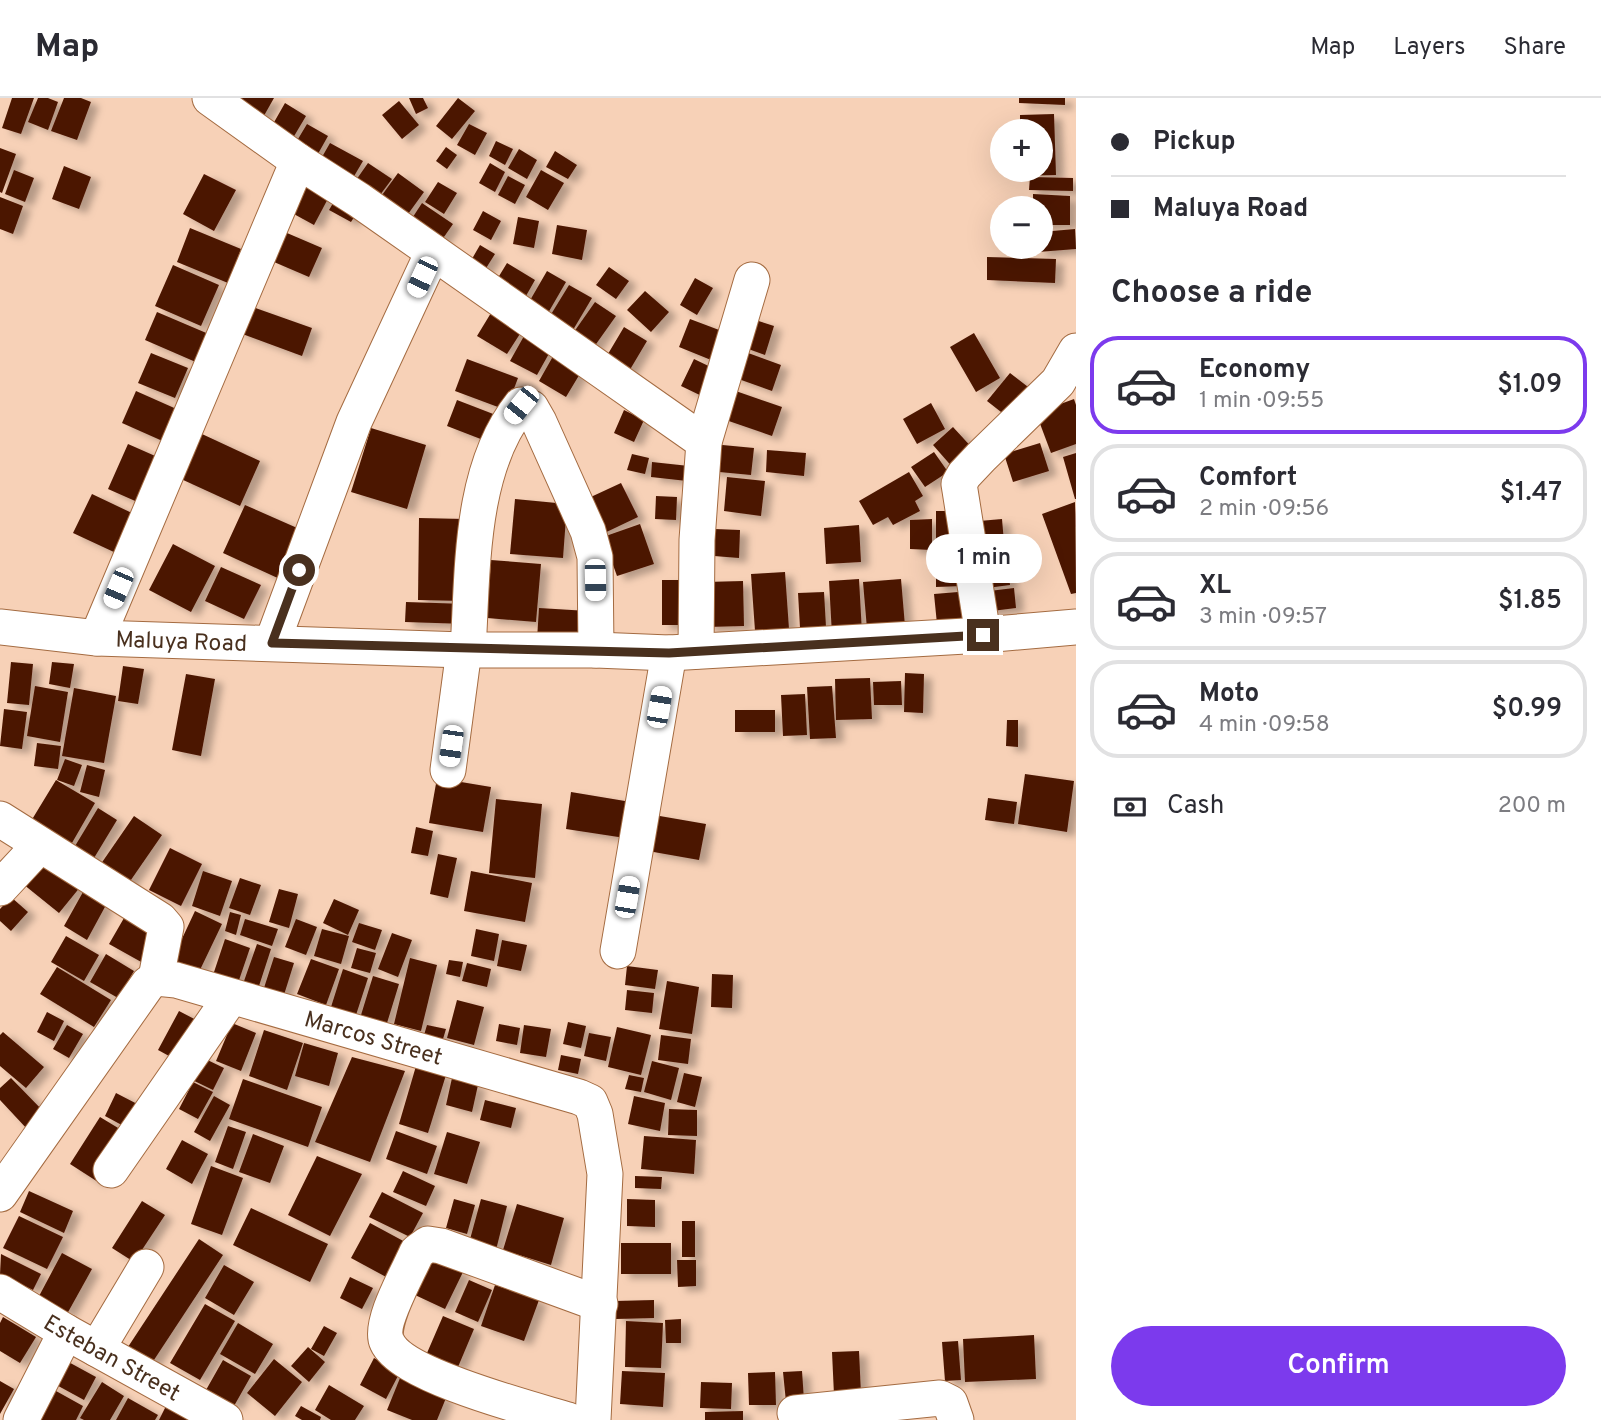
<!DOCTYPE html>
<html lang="en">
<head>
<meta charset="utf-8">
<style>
  :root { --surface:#fff; --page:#f7f7f7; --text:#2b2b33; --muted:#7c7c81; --line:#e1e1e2; --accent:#7c3aed }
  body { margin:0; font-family:Overpass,sans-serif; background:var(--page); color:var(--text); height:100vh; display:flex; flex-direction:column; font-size:26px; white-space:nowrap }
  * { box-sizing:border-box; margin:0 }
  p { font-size:23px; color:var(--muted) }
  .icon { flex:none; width:38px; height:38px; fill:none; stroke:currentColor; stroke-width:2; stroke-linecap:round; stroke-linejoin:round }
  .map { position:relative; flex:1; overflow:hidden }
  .details { display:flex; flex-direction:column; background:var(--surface); width:525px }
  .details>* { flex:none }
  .hud { display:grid; align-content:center; height:154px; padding:0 35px; background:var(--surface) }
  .buttons { position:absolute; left:990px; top:21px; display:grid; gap:14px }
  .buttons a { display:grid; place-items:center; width:63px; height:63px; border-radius:50%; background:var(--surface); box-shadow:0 7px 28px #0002; font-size:35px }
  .end { position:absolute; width:32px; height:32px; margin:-16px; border:9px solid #49301e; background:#fff; box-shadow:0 0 0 4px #fff }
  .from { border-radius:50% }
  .bubble { position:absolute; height:49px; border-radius:24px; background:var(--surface); box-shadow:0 7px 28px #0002; font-size:23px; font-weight:600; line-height:49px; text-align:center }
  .car { position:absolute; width:21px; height:42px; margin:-21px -10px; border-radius:9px; box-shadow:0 0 5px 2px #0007; background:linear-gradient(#fff 24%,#345 0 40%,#fff 0 76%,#345 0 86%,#fff 0) }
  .hud b { display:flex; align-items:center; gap:24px; height:66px; font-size:26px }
  .hud b+b { border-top:2px solid var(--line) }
  .hud i { width:18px; height:18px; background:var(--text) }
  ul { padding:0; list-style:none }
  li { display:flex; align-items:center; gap:21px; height:98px; margin:0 14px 10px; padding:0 21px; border:4px solid var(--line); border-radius:28px }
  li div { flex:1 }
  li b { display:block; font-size:26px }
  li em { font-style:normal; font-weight:600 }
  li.selected { border-color:var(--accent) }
  li>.icon { width:63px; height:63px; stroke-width:1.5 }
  h2 { padding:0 35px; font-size:32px; line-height:84px }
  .pay { display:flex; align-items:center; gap:18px; height:77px; padding:0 35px; font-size:26px }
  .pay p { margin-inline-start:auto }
  .cta { display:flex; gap:14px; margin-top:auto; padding:14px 35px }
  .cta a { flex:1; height:80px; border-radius:42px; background:var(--accent); color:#fff; font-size:28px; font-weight:600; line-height:80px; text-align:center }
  header { display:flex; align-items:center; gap:42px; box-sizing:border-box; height:98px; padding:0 35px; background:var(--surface); border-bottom:2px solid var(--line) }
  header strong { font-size:33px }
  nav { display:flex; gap:38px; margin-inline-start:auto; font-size:24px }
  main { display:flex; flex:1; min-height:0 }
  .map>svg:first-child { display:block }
</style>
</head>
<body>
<header>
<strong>Map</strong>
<nav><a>Map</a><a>Layers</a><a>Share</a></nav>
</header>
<main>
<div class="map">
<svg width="1076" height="1322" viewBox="0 0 1076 1322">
  <defs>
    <filter id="shadow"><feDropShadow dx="8" dy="4.5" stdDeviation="3.5" flood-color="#0004"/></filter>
  </defs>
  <rect width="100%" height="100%" fill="#f7d1b7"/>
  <path fill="#4c1606" filter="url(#shadow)" d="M12 0H34L21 36 2 30Z
    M38 0H48L58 4 48 32 28 24Z
    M64 0H81L91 4 77 42 51 33Z
    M242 0H274L261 23 236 10Z
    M409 0H423L428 10 416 16Z
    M458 0 475 13 452 41 436 28Z
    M1019 0H1065V7L1019 5Z
    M399 3 419 27 402 41 382 17Z
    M285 5 306 18 290 45 269 33Z
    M1054 16 1056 77 1022 78 1021 72H1041V33H1020V17Z
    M307 26 328 38 314 63 292 51Z
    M469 26 487 35 475 57 457 47Z
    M496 43 513 51 505 67 489 58Z
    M330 45 363 63 350 85 318 66Z
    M446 49 457 57 447 71 436 63Z
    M0 50 16 56 2 95 0 94Z
    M519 51 537 62 527 81 508 70Z
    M555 53 577 67 568 81 546 69Z
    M368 65 392 81 377 101 354 85Z
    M490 65 505 74 495 94 479 85Z
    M64 68 91 79 79 111 52 101Z
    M14 72 34 80 25 104 5 96Z
    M541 72 564 85 548 112 526 99Z
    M398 75 424 94 403 123 377 104Z
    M204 76 236 92 214 133 183 116Z
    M508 78 525 87 515 106 498 97Z
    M1030 79 1073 80V93L1029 92Z
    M309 83 331 95 314 127 292 115Z
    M438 84 457 95 444 116 425 104Z
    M1033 96 1070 98V127H1041V110H1033Z
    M0 99 23 108 13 136 0 131Z
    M336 100 358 113 351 124 329 112Z
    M422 105 453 126 437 149 407 128Z
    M483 113 501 123 491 142 473 132Z
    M518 119 539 123 534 150 513 146Z
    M557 127 587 132 582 162 552 156Z
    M190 130 241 151 228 185 177 164Z
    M1075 131 1076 151 1038 154V149H1041V134Z
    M287 135 322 150 309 179 274 164Z
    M480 147 495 156 483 175 469 166Z
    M987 159 1056 161 1055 185 987 182Z
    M507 165 535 182 522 205 493 188Z
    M173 167 219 187 201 228 155 208Z
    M609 169 629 183 616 201 596 187Z
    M547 173 566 184 544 222 525 211Z
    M695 180 713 190 697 217 680 207Z
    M569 187 592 200 573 232 550 218Z
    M645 193 669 214 651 234 627 212Z
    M595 204 616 218 589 256 569 241Z
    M247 207 312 230 302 258 237 234Z
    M494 210 525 228 507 256 477 238Z
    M157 214 211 237 198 265 145 242Z
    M749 220 774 228 765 257 740 248Z
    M690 221 727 235 716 264 679 249Z
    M624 229 647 243 625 280 602 266Z
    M974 235 1000 280 976 294 950 249Z
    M524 238 551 252 537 277 510 263Z
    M740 252 781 267 772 293 730 278Z
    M556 253 584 269 566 299 539 283Z
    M151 255 188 270 175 300 138 285Z
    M467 261 518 280 506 312 455 293Z
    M694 261 721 274 708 301 681 288Z
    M1010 275 1032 292 1010 321 987 303Z
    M730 291 782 309 772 338 720 320Z
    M136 293 181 313 167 345 122 325Z
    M1074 301 1076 307V346L1051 355 1036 315Z
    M457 302 501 319 491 345 447 328Z
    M931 305 945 331 917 346 903 321Z
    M624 312 644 322 634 344 614 335Z
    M953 329 975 353 954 371 933 347Z
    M371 330 426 347 407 411 351 394Z
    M202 336 260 363 240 408 181 381Z
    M1040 345 1049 373 1013 384 1004 356Z
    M128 346 162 361 142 406 108 391Z
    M712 346 754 350 751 377 709 373Z
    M767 352 806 355 804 378 766 374Z
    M934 354 948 374 925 389 911 369Z
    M1076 355V401H1075L1063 359Z
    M632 356 649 360 645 376 627 372Z
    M652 364 689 368 687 383 651 379Z
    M909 374 923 398 915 403 920 413 893 427 888 419 873 427 859 403Z
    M727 379 765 383 761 418 724 413Z
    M621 385 638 419 596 439 580 404Z
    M92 396 134 416 116 455 73 435Z
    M656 398 677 399 676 422 655 421Z
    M515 401 567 406 563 460 510 456Z
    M1075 404 1076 495 1071 496 1042 416Z
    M245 407 304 433 282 482 223 455Z
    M936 413H957V443H936Z
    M419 420 465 421V503L418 502Z
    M932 421V452L910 451V422Z
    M1002 421 1005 456 971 458 968 424Z
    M640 426 654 466 617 478 603 439Z
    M859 427 861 464 826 466 824 430Z
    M715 431 740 432 739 460 714 458Z
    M173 446 215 468 191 514 149 492Z
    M936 455H962L963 488 936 489Z
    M1007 460 1010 487 979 491 975 463Z
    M491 462 541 466 536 524 487 520Z
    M221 469 261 487 244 521 205 503Z
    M785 474 789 531 755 533 751 476Z
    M859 481 862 535 832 537 829 483Z
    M901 481 905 528 867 531 863 484Z
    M662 482H689V527H662Z
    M743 483 744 528 706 529 705 484Z
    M1014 490 1016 510 984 514 981 494Z
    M970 493 972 522 937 526 934 496Z
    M824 494 826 529 800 530 798 495Z
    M406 504 466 506V526L405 524Z
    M539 510 588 513 587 543 537 541Z
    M11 564 33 566 29 607 7 605Z
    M52 564 74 566 70 590 49 586Z
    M123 568 144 571 138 606 118 603Z
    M905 575 924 576 923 615 904 614Z
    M186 576 215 581 201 658 172 652Z
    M870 580 872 621 836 622 835 581Z
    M901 583 902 607H874L873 584Z
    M35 588 68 594 60 644 27 638Z
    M832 588 836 640 810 641 807 589Z
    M74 590 116 598 104 665 62 658Z
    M805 596 807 637 783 638 781 597Z
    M4 611 27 614 22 651 0 648Z
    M735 612H775V634H735Z
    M1007 622H1018V649L1006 648Z
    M37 645 61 648 58 671 34 668Z
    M65 661 82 667 74 688 57 682Z
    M87 667 105 672 99 699 80 694Z
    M1025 676 1074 683 1067 734 1018 726Z
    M437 680 491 689 483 734 429 725Z
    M56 682 95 705 65 757 25 733Z
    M571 694 631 704 625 740 566 731Z
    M988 700 1017 704 1014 726 985 722Z
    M496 701 542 706 535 780 489 775Z
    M98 710 117 722 88 770 69 758Z
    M654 717 706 726 699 762 648 753Z
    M134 718 162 737 124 792 96 773Z
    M416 729 433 733 428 758 411 755Z
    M170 750 202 766 181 808 149 792Z
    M438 756 457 760 448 800 430 796Z
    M44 759 81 788 59 815 23 786Z
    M203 773 232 783 220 818 192 808Z
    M471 773 532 785 525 824 464 813Z
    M240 780 261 787 250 817 229 810Z
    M279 791 298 796 289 830 269 824Z
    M83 794 106 807 87 842 64 828Z
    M11 799 28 814 11 833 0 823V811Z
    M334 801 359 812 348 837 323 825Z
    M195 813 222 826 199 874 172 862Z
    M230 814 241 817 236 837 225 833Z
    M124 820 158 839 143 865 109 846Z
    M245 821 278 831 272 848 240 837Z
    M296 821 317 829 306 857 285 849Z
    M359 825 382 832 375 852 352 844Z
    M322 831 349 838 341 866 314 858Z
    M476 831 499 836 494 863 471 858Z
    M392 835 412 842 398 879 378 871Z
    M66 838 99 857 84 883 51 864Z
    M225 841 250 850 238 885 213 877Z
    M502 842 527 847 521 873 497 868Z
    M257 846 271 851 259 888 244 883Z
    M357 850 376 855 370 875 351 870Z
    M106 856 134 873 118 900 90 884Z
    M274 859 294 865 283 900 263 893Z
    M410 860 437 867 421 933 394 926Z
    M311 861 339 871 326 907 297 896Z
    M449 862 463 864 460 879 446 876Z
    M467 865 491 871 487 889 462 883Z
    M627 868 658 872 655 891 625 887Z
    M57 869 111 902 94 929 40 896Z
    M343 871 368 880 356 917 331 909Z
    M712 876 733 877 732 910 711 909Z
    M373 878 399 886 387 925 361 917Z
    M667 883 699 889 692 936 659 931Z
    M627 892 654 895 652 915 625 912Z
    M457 902 484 909 474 947 447 940Z
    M179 913 202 925 182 965 158 952Z
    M47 914 64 923 54 943 37 934Z
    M568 924 586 928 581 950 563 946Z
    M232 925 256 935 241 973 216 963Z
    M499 926 520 930 517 947 496 943Z
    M67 927 83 936 69 960 53 951Z
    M427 927 446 931 443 941 424 937Z
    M524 927 551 931 546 959 520 955Z
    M617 929 651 937 641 977 608 969Z
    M264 932 303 945 287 992 249 978Z
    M3 934 44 969 26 990 0 968V937Z
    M589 935 611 939 606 963 584 958Z
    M661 937 691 941 688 966 658 962Z
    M304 945 338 955 329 988 295 978Z
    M195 956 224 970 213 992 184 978Z
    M561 957 581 961 578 976 558 972Z
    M352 959 405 973 370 1064 315 1044Z
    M652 963 679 970 671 1002 644 994Z
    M416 968 446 977 428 1035 399 1026Z
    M684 975 702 979 695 1009 677 1004Z
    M629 977 644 980 641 994 625 991Z
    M11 980 46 1016 28 1032 0 1002V990Z
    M452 980 478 987 472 1014 446 1007Z
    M243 981 322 1009 308 1049 229 1021Z
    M193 984 213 994 198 1021 179 1011Z
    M116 995 143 1009 131 1032 105 1018Z
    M214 998 230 1007 210 1043 194 1034Z
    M634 998 665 1005 660 1033 628 1026Z
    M485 1002 516 1010 511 1030 480 1022Z
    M669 1011 697 1012V1038L668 1037Z
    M100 1019 128 1036 98 1084 70 1066Z
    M228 1028 246 1034 233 1071 215 1064Z
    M396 1033 437 1048 427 1076 386 1061Z
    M447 1034 480 1044 467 1086 434 1076Z
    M253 1036 284 1048 270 1085 239 1074Z
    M644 1038 696 1042 694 1076 641 1071Z
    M182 1042 208 1056 192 1086 166 1071Z
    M317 1058 362 1076 330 1138 288 1117Z
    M211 1068 243 1080 222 1137 191 1126Z
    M403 1073 435 1088 426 1108 393 1094Z
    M635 1078 662 1079 661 1091 635 1090Z
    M29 1093 73 1113 64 1135 20 1114Z
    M382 1094 423 1115 410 1139 369 1119Z
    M454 1101 475 1107 467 1136 446 1130Z
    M481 1101 507 1108 496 1152 469 1145Z
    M627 1101 655 1102V1129L627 1128Z
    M142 1103 165 1117 134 1164 112 1150Z
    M517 1106 564 1120 551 1167 503 1152Z
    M251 1110 328 1146 310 1184 233 1147Z
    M19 1118 63 1139 47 1171 3 1150Z
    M682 1123H695V1159H682Z
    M370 1125 407 1145 388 1180 351 1160Z
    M199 1141 223 1157 150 1268 126 1252Z
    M621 1145H671V1176H621Z
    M62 1155 92 1171 67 1216 38 1200Z
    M1 1156 41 1176 33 1192 0 1176Z
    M433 1160 463 1174 445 1211 415 1197Z
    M677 1162H696V1188L678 1189Z
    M224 1167 254 1184 234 1217 205 1200Z
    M350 1179 373 1190 362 1211 340 1200Z
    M469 1182 492 1192 478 1224 455 1214Z
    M495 1187 539 1202 524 1243 481 1228Z
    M654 1202V1220L616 1221 615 1203Z
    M205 1206 235 1223 200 1282 170 1265Z
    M443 1218 474 1231 458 1269 427 1255Z
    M3 1219 36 1239 20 1265 0 1253V1225Z
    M681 1221V1245H666L665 1222Z
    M626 1223 663 1225 661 1270 625 1269Z
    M238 1225 273 1246 255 1276 220 1256Z
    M324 1228 337 1235 324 1258 311 1251Z
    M1034 1237 1036 1281 965 1284 963 1241Z
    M958 1243 961 1282 945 1283 942 1244Z
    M308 1249 325 1264 309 1284 291 1268Z
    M859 1253 861 1296 834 1297 832 1254Z
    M374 1260 400 1274 386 1301 360 1287Z
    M63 1261 96 1279 84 1302 51 1284Z
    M274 1261 302 1284 275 1318 247 1295Z
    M223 1262 251 1278 234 1308 206 1292Z
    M622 1273 665 1275 663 1309 620 1306Z
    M802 1273 804 1302 786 1304 783 1274Z
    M775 1274 776 1307H749L748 1275Z
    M400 1280 446 1300 437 1322H412L387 1312Z
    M0 1283 14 1291 0 1316Z
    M102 1284 124 1298 110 1322H84L80 1320Z
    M701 1284 732 1285 731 1311 700 1310Z
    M329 1287 364 1308 355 1322H331L315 1312Z
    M47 1288 83 1308 76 1322H42L32 1317Z
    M128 1300 158 1317 155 1322H116Z
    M167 1306 190 1318 188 1322H159Z
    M301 1308 321 1319 320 1322H302L295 1318Z
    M743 1313V1322H705V1314Z"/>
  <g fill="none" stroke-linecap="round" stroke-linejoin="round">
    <g stroke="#a46b41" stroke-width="37">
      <g id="minor">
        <path d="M210 0 298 63 359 102 704 344"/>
        <path id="s1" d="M0 529 97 540 464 552H596L669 555 983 537 1076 529"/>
        <path d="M983 537 959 386 964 377 981 359 1058 284 1076 253"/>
        <path d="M97 540 298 63"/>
        <path d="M272 545 354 324 433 154"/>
        <path d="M468 552C473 473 469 372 521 307L531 310 539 324 588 433 595 459 596 552"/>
        <path d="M696 553 697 442 704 344 752 182"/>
        <path d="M448 672 464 552"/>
        <path d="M0 721 160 822 166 829 156 880"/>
        <path d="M0 790 40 747"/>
        <path d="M618 853 669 555"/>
        <path id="s2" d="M156 880 176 882 579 999 590 1004 595 1016 605 1076 593 1322"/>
        <path d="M111 1072 231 899"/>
        <path d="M0 1096 148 886 156 880"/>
        <path id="s3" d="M0 1194 66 1234 225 1322"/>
        <path d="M97 1251 146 1169"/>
        <path d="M795 1315 940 1300 950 1305 956 1322"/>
        <path d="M21 1322 66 1234"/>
        <path d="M568 1322C532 1311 402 1278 387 1244 378 1226 409 1173 417 1154L428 1146 441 1148 600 1206"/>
      </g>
    </g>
    <use href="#minor" stroke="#fff" stroke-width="35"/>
  </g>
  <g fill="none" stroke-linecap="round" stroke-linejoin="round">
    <path stroke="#49301e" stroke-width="9" d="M299 472 272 545 669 555 983 537"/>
  </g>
  <g text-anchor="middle" stroke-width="7" stroke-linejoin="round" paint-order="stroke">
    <g font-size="23" fill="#49301e" stroke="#fbfbfb">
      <text dy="8" stroke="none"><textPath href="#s1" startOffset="182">Maluya Road</textPath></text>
      <text dy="8" stroke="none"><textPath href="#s2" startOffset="226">Marcos Street</textPath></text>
      <text dy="8" stroke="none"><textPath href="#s3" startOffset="130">Esteban Street</textPath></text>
    </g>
  </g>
</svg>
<div class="buttons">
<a>+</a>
<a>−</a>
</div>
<i class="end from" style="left:299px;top:472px"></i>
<i class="end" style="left:983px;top:537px"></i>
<div class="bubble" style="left:926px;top:436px;width:116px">1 min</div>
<i class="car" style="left:422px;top:179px;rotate:205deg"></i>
<i class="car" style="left:521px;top:307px;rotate:219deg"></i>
<i class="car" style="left:595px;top:482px;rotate:179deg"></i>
<i class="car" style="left:118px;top:490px;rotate:203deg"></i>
<i class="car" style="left:659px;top:609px;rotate:10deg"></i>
<i class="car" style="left:451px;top:648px;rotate:188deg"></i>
<i class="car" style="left:627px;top:799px;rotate:10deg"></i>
</div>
<section class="details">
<div class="hud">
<b><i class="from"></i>Pickup</b>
<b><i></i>Maluya Road</b>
</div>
<h2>Choose a ride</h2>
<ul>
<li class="selected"><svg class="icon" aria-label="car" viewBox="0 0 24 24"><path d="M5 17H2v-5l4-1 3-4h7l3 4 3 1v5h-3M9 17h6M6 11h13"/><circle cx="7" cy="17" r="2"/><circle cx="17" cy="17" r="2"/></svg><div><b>Economy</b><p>1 min · 09:55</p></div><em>$1.09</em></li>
<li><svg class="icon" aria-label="car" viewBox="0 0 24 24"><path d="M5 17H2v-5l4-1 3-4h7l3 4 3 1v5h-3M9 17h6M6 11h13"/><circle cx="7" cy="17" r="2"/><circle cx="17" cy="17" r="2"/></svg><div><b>Comfort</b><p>2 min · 09:56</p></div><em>$1.47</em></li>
<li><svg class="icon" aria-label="car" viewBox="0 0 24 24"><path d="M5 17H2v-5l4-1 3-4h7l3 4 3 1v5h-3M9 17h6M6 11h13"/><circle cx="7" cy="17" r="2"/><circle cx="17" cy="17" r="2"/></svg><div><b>XL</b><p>3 min · 09:57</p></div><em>$1.85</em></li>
<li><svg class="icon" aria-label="car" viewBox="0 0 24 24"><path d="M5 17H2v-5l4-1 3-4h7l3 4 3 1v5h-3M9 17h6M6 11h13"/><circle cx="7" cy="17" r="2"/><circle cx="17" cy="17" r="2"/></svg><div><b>Moto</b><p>4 min · 09:58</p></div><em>$0.99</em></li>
</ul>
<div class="pay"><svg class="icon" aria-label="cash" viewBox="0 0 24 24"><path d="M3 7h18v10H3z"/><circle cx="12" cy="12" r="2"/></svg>Cash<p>200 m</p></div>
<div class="cta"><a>Confirm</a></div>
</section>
</main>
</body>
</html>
